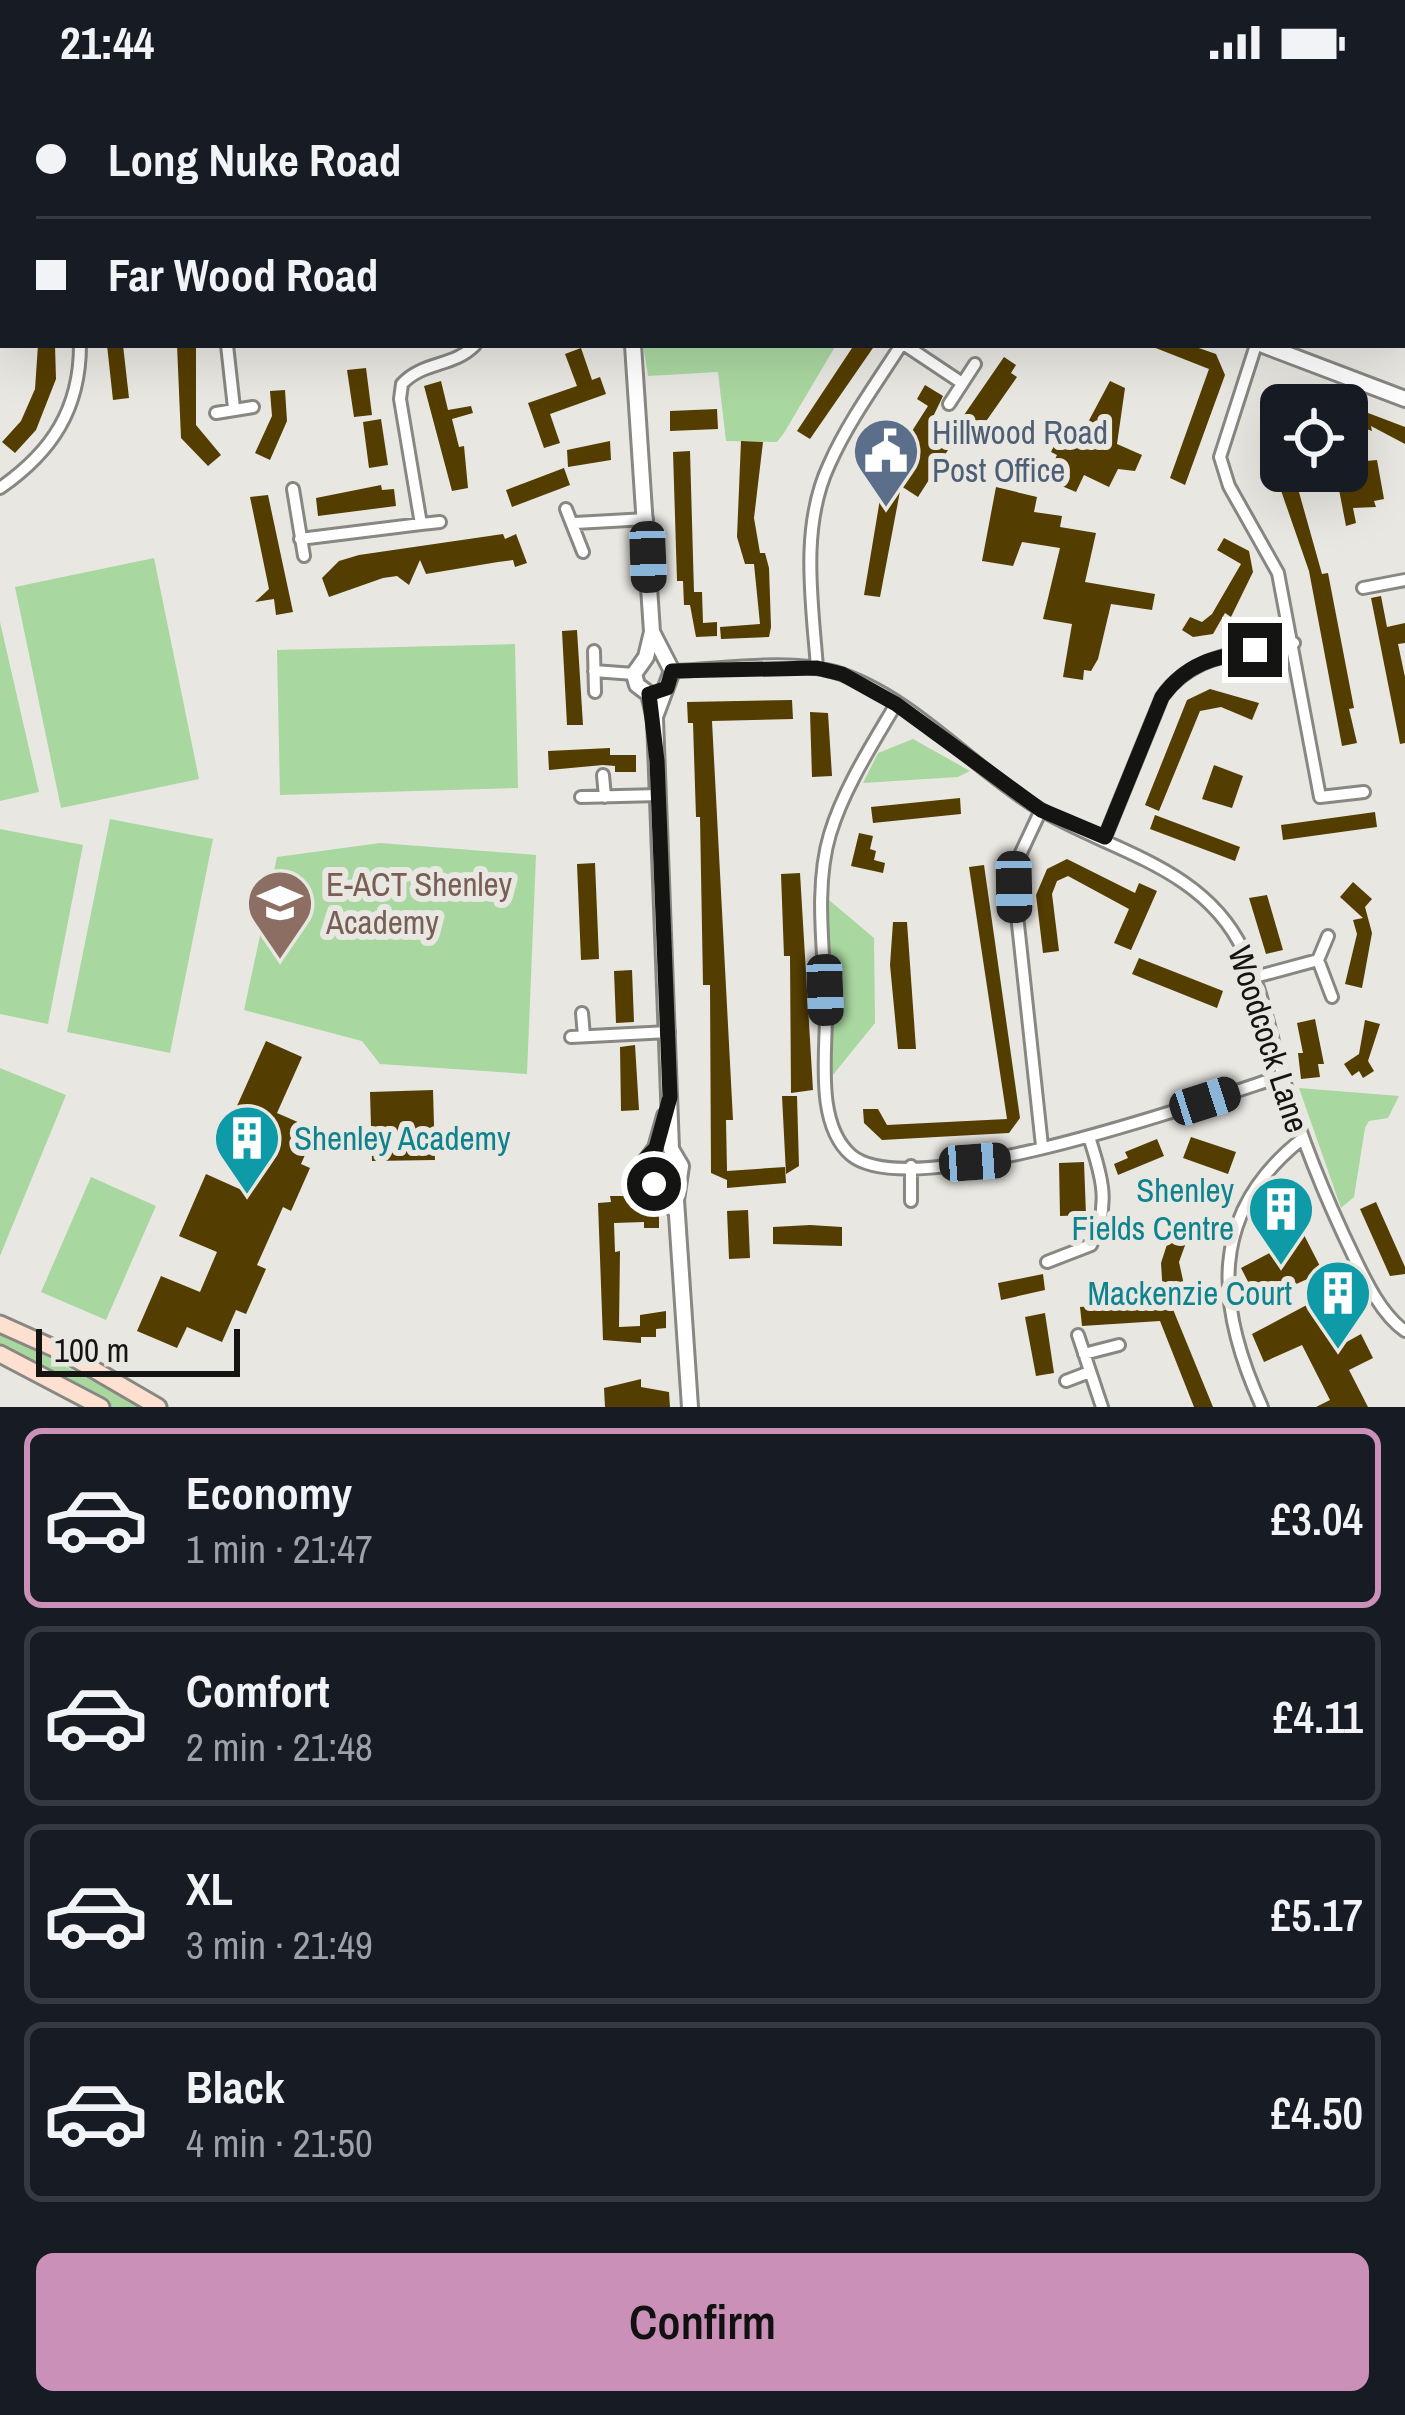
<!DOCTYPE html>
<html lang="en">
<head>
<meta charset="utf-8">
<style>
  :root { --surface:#171b24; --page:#20242c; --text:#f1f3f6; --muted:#9ea1a6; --line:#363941; --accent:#ca90b8 }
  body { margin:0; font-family:"Archivo Narrow",sans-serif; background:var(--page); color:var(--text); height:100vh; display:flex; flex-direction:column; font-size:45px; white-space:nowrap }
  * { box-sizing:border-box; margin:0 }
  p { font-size:39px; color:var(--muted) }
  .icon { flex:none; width:66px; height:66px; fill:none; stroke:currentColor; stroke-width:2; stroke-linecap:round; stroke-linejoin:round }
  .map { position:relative; height:1323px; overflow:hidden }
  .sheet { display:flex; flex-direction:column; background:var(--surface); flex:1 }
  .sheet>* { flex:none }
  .hud { position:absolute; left:0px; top:0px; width:1407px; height:264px; box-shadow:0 12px 48px #0002; display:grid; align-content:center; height:264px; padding:0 36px; background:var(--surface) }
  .buttons { position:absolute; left:1260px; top:300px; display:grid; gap:24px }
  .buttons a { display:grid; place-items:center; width:108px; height:108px; border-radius:18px; background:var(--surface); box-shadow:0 12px 48px #0002; font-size:60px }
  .scale { position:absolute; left:36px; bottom:30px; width:204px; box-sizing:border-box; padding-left:12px; border:6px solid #141412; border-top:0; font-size:33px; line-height:42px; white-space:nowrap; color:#141412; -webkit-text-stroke:9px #e9e7e2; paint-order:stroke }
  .end { position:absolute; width:54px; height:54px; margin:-27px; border:15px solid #141412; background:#fff; box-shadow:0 0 0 6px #fff }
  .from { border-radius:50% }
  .car { position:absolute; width:36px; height:72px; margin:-36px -18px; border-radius:15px; box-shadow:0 0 9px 3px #0007; background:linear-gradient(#222 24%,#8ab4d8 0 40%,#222 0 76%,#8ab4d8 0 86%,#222 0) }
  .hud b { display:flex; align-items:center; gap:42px; height:114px; font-size:45px }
  .hud b+b { border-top:3px solid var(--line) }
  .hud i { width:30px; height:30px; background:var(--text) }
  ul { padding:21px 0 0; list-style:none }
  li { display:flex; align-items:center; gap:36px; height:180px; margin:0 24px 18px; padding:0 12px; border:6px solid var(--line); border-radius:18px }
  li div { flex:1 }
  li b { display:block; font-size:45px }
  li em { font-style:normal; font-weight:600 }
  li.selected { border-color:var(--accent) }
  li>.icon { width:108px; height:108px; stroke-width:1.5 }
  .primary-button { display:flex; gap:24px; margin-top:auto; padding:24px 36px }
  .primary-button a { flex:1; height:138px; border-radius:18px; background:var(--accent); color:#111; font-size:48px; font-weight:600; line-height:138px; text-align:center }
  .status { display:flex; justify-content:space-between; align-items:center; height:84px; padding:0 60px; background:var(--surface); direction:ltr }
  .status svg { height:33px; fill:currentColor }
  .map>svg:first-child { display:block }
</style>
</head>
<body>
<div class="status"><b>21:44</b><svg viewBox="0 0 49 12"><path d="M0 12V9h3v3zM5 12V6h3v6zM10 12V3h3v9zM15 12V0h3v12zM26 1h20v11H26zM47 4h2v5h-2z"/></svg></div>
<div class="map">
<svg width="1405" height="1323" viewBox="0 0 1405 1323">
  <rect width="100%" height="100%" fill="#e9e7e2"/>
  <path fill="#a9d7a0" d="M936 0H1405V199L1404 3Z
    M643 261H836L784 349 777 358 726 357 718 288 648 292Z
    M154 474 199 695 61 724 15 503Z
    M0 538 39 708 0 717Z
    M515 560 518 704 280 711 277 566Z
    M913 655 970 687 958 693 863 699 878 669Z
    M110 735 213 755 170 969 67 948Z
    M0 745 83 761 48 940 0 930Z
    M380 759 536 771 527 990 380 980 362 957 244 926 277 773Z
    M823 811 874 854 875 939 828 997Z
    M0 984 66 1011 0 1172Z
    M1299 1004 1399 1012 1388 1034 1369 1037 1365 1044 1354 1113 1341 1124Z
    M91 1093 156 1122 106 1236 41 1208Z
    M0 1247 141 1323H112L0 1265Z"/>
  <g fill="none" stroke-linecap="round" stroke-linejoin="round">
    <path stroke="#227275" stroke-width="4.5" d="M1404 24 1405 23
      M1404 57 1405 58
      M1404 97 1405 96
      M1404 107 1405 108"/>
  </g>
  <path fill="#543d00" d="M38 261H55L56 295 36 346 15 369 2 358 21 337 35 305Z
    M107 261H123L129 314 113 316Z
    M177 261H196V341L221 371 208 382 181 354Z
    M854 261H875L810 355 797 347Z
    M1148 261H1190L1216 270 1225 291 1185 401 1170 394 1209 285Z
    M581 264 592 296 600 293 606 310 550 330 560 359 544 364 528 319 577 302 565 270Z
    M1004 273 1016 281 1011 289 1017 293 973 356 955 344Z
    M366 284 372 331 354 333 347 286Z
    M441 297 448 326 471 322 473 329 452 335 459 363 464 362 468 404 452 407 424 302Z
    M1110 297 1125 304 1117 360 1142 371 1135 387 1118 385 1109 403 1084 391 1076 408 1057 400 1063 387 1052 382 1057 371 1051 368 1060 349 1078 357Z
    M1291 300 1346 320 1345 321 1293 316 1281 321 1278 332 1263 326 1269 311Z
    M925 301 943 312 930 339 955 355 918 413 901 402 880 513 864 511 884 391 928 322 917 315Z
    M285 306 287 337 270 376 255 369 272 332 270 307Z
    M1347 321 1405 343V360L1371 342 1372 347 1347 338Z
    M717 325 718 345 670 347V327Z
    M381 335 388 381 369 384 363 338Z
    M610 357 611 376 568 383 567 366Z
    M741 357 763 358 754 434 760 469H765L769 484 771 543 769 553 721 555 720 543 760 540 754 480H745L737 453Z
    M690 367 694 508H702L703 539 717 538V552L696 553 690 521H684L683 497H677L673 368Z
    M1377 376 1384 415 1374 417 1376 423 1353 424 1356 439 1346 442 1336 390 1355 385 1354 378Z
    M564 384 570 401 512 423 506 406Z
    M1295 394 1322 490 1328 489 1354 624 1349 625 1357 659 1342 662 1309 487 1278 398Z
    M381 401 382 406 394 405 396 422 318 432 316 414Z
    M996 403 1037 413 1034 428 1062 432 1060 443 1096 449 1085 498 1155 510 1152 526 1111 520 1098 575 1091 587 1084 586 1083 596 1063 593 1072 540 1043 535 1060 464 1022 458 1013 482 982 477Z
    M268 411 293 528 276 531 274 515 255 518 269 505 250 413Z
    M503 450 505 455 516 450 527 479 515 483 513 476 498 478 426 490 420 476 409 501 397 492 383 494 329 513 322 494 339 477 359 471Z
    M1224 454 1249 467 1253 488 1231 533 1225 529 1213 550 1193 553 1182 546 1190 533 1202 538 1212 530 1241 480 1217 466Z
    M1381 512 1387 543 1405 539V559L1398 560 1405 593V659L1400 660 1371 514Z
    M577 546 583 641H567L562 547Z
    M1210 605 1259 619 1252 636 1221 623 1200 627 1159 727 1145 721 1187 616Z
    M792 616 793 635 712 637 733 1036H726L727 1087 785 1083 786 1099 727 1104V1096L711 1089 710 901H703L700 733H696L693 639H688L687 618Z
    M810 628 828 629 832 692 812 693Z
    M610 664V671H636V688H615V682L603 681 549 686 548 667Z
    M1214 681 1243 692 1232 724 1202 715Z
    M960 714 961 730 873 739 871 723Z
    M1375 728 1377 743 1283 756 1281 741Z
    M1155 731 1240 763 1235 777 1150 745Z
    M859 749 873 752 870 765 876 767 874 776 885 779 883 789 851 782Z
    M1067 775 1135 809 1139 799 1157 807 1131 866 1114 859 1129 825 1068 792 1057 797 1052 810 1059 867 1043 869 1036 811 1047 785Z
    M595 779 599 875 581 876 577 780Z
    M984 781 1020 1034 1009 1049 882 1056 864 1039 863 1025H878L887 1041 1007 1035 969 783Z
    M800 789 813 1006 791 1009 790 872H784L781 790Z
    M1353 798 1372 815 1365 823 1372 849 1362 904 1345 900 1357 850 1353 836 1363 834 1340 813Z
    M1267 811 1283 866 1266 870 1249 814Z
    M893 838H907L916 965H898L890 881Z
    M1139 874 1223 907 1217 924 1132 890Z
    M632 886 634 938 616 939 614 887Z
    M1315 935 1324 980H1318L1320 993 1301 995 1298 969H1303L1297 939Z
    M1365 936 1380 940 1368 977 1374 987 1363 994 1359 987 1352 992 1344 980 1359 970Z
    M266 957 302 973 277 1029 316 1046 301 1080 310 1084 291 1127 283 1123 257 1181 266 1185 246 1230 236 1226 222 1258 187 1243 177 1264 137 1247 161 1192 200 1208 217 1168 179 1152 206 1090 244 1107 262 1067 224 1051Z
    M635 961 639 1026 621 1027 620 963Z
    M433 1006 435 1076 372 1077 370 1008Z
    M782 1012H797L799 1082 786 1090Z
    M1191 1053 1236 1068 1228 1090 1183 1074Z
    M1157 1055 1164 1072 1118 1091 1114 1080 1128 1074 1125 1068Z
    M1084 1078 1086 1131 1060 1132 1059 1079Z
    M610 1112H631V1118L659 1123V1144H644V1138L614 1139 615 1168 620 1167 619 1243 640 1242V1231L666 1227V1244L656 1245V1253H641V1259L603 1256 598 1119 611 1118Z
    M1376 1118 1405 1183V1190L1390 1192 1360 1125Z
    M748 1126 750 1174 729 1175 727 1127Z
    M810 1141 842 1143V1162L773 1160V1143Z
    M1171 1148 1188 1153 1179 1178 1186 1210 1163 1211 1161 1179Z
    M1304 1151 1323 1188 1258 1217 1241 1184Z
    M1043 1190 1045 1206 1001 1216 998 1199Z
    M1318 1215 1343 1260 1361 1250 1373 1274 1349 1286 1368 1323H1316L1330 1316 1302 1261 1264 1278 1252 1250Z
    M1142 1218H1170L1213 1323H1194L1160 1237 1082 1242 1080 1223Z
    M1045 1229 1054 1289 1036 1292 1025 1233Z
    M641 1295V1303L669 1308 670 1323H605L604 1304Z"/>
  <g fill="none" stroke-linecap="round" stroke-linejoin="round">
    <g stroke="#898782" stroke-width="16">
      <path id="minor" d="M111 0 114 3
        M196 0 201 3
        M405 3V0
        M0 83 3 85
        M227 261 234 324
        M905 261 962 299
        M1256 261 1220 373 1229 402 1278 489 1320 713 1364 708
        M949 320 975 280
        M216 329 253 323
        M0 404C52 368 80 325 80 261
        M293 405 304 472
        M566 425 583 468
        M575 439 647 435
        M421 440 440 438
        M300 455 421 440 400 315 402 300C423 277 454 283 475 261
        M1363 504 1405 496
        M594 567 595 608
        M817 583C812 518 800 443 829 381 848 338 876 300 901 261
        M594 587 634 590
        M672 587C723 586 786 574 835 588 911 611 971 683 1038 724 1109 767 1203 782 1243 866 1263 907 1270 952 1284 996 1302 1057 1326 1115 1354 1173 1366 1198 1382 1231 1405 1247
        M896 620C872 661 844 704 830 750 814 803 824 867 826 923 827 966 814 1039 851 1071 911 1122 1208 1016 1282 992
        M603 691 605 713
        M581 713 659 711
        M1041 726 1019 773 1014 803 1042 1062
        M1105 753 1162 613C1193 569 1244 568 1294 559
        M1328 852 1318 876 1332 913
        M1255 893 1318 876
        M582 929 584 952
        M571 953 669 948
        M911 1117V1082
        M1047 1178 1091 1161C1111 1122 1102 1092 1089 1053
        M1078 1251 1102 1323
        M1084 1270 1119 1261
        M1066 1297 1087 1289
        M1262 1323C1216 1222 1207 1130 1302 1055"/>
    </g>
    <g stroke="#898782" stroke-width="20">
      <path id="tertiary" d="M565 0 566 3
        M768 0 772 3
        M633 261 652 548 646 573 634 590 637 601 649 610 655 635 671 1065 681 1082 676 1116 690 1323
        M1263 261 1405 315
        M652 548 672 587 656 630
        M665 1032 656 1064 642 1083 675 1126"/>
    </g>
    <g stroke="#898782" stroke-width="21">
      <path id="secondary" d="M0 1240 67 1270 158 1323
        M0 1270 101 1323"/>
    </g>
    <use href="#minor" stroke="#fff" stroke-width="10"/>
    <use href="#tertiary" stroke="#fff" stroke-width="14"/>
    <use href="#secondary" stroke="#fee0d0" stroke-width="15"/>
  </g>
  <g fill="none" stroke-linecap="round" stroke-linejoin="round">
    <path stroke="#141412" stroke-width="15" d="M654 1100 644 1089 643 1077 656 1064 670 1013 657 677 649 610 667 604 672 587 817 584 842 590 896 620 1041 726 1105 753 1162 613C1186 579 1215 573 1255 566"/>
  </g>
  <defs>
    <g id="civic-pin" transform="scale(3.45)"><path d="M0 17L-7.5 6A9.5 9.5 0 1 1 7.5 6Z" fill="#5c6f8a" stroke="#e9e7e2"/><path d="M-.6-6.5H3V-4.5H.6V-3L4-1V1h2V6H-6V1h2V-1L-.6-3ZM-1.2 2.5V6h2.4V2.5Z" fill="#fff"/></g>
    <g id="school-pin" transform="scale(3.45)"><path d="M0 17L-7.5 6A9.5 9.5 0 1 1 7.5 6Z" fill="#8d6e63" stroke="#e9e7e2"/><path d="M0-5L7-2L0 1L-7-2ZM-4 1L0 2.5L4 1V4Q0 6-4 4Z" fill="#fff"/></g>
    <g id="building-pin" transform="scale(3.45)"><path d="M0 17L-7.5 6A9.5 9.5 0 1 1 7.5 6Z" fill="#0f9aa8" stroke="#e9e7e2"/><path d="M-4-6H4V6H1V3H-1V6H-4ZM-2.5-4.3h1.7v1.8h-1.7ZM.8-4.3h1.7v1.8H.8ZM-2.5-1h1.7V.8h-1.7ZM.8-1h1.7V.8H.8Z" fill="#fff"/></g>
  </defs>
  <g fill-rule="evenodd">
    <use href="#civic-pin" x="886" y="367"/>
    <use href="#school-pin" x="280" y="819"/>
    <use href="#building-pin" x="247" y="1054"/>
    <use href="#building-pin" x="1281" y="1125"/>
    <use href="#building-pin" x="1338" y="1209"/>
  </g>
  <g text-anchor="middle" stroke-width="12" stroke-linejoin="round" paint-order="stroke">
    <g font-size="33" fill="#4e5e75" stroke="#e9e7e2" text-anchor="start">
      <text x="932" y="360">Hillwood Road<tspan x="932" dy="38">Post Office</tspan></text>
    </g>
    <g font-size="33" fill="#785e54" stroke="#e9e7e2" text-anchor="start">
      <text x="326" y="812">E-ACT Shenley<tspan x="326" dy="38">Academy</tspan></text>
    </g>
    <g font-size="33" fill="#141412" stroke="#e9e7e2">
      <text transform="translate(1269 955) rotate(72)" y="12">Woodcock Lane</text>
    </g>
    <g font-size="33" fill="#0d838f" stroke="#e9e7e2" text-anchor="end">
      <text x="294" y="1066" text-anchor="start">Shenley Academy</text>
      <text x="1234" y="1118">Shenley<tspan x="1234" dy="38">Fields Centre</tspan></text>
      <text x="1292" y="1221">Mackenzie Court</text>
    </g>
  </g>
</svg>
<div class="buttons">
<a><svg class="icon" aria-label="locate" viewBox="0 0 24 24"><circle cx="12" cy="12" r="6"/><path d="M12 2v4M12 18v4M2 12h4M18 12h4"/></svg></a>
</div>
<div class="scale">100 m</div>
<i class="end from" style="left:654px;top:1100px"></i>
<i class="end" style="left:1255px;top:566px"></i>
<i class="car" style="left:648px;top:473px;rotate:178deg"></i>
<i class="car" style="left:1014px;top:803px;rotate:179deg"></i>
<i class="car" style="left:825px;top:906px;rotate:178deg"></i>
<i class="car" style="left:1205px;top:1017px;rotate:72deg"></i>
<i class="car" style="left:975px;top:1078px;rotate:86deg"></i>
<div class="hud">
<b><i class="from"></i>Long Nuke Road</b>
<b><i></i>Far Wood Road</b>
</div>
</div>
<section class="sheet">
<ul>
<li class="selected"><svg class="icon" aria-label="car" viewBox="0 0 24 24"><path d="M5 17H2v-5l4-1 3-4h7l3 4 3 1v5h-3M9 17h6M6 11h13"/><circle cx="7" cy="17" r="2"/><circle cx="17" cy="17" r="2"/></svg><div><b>Economy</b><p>1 min · 21:47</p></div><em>£3.04</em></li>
<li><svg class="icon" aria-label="car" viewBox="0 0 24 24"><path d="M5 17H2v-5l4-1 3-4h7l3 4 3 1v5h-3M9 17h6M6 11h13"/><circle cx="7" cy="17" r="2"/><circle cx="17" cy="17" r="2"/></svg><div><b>Comfort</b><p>2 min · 21:48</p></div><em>£4.11</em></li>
<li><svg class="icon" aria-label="car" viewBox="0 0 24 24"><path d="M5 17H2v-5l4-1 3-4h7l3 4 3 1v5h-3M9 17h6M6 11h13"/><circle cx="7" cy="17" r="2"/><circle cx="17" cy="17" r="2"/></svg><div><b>XL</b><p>3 min · 21:49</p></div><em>£5.17</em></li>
<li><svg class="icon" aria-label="car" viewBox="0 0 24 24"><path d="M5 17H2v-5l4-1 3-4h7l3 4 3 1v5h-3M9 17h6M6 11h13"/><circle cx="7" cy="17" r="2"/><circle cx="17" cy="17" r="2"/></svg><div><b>Black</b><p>4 min · 21:50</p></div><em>£4.50</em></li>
</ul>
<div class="primary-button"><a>Confirm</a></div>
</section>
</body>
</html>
